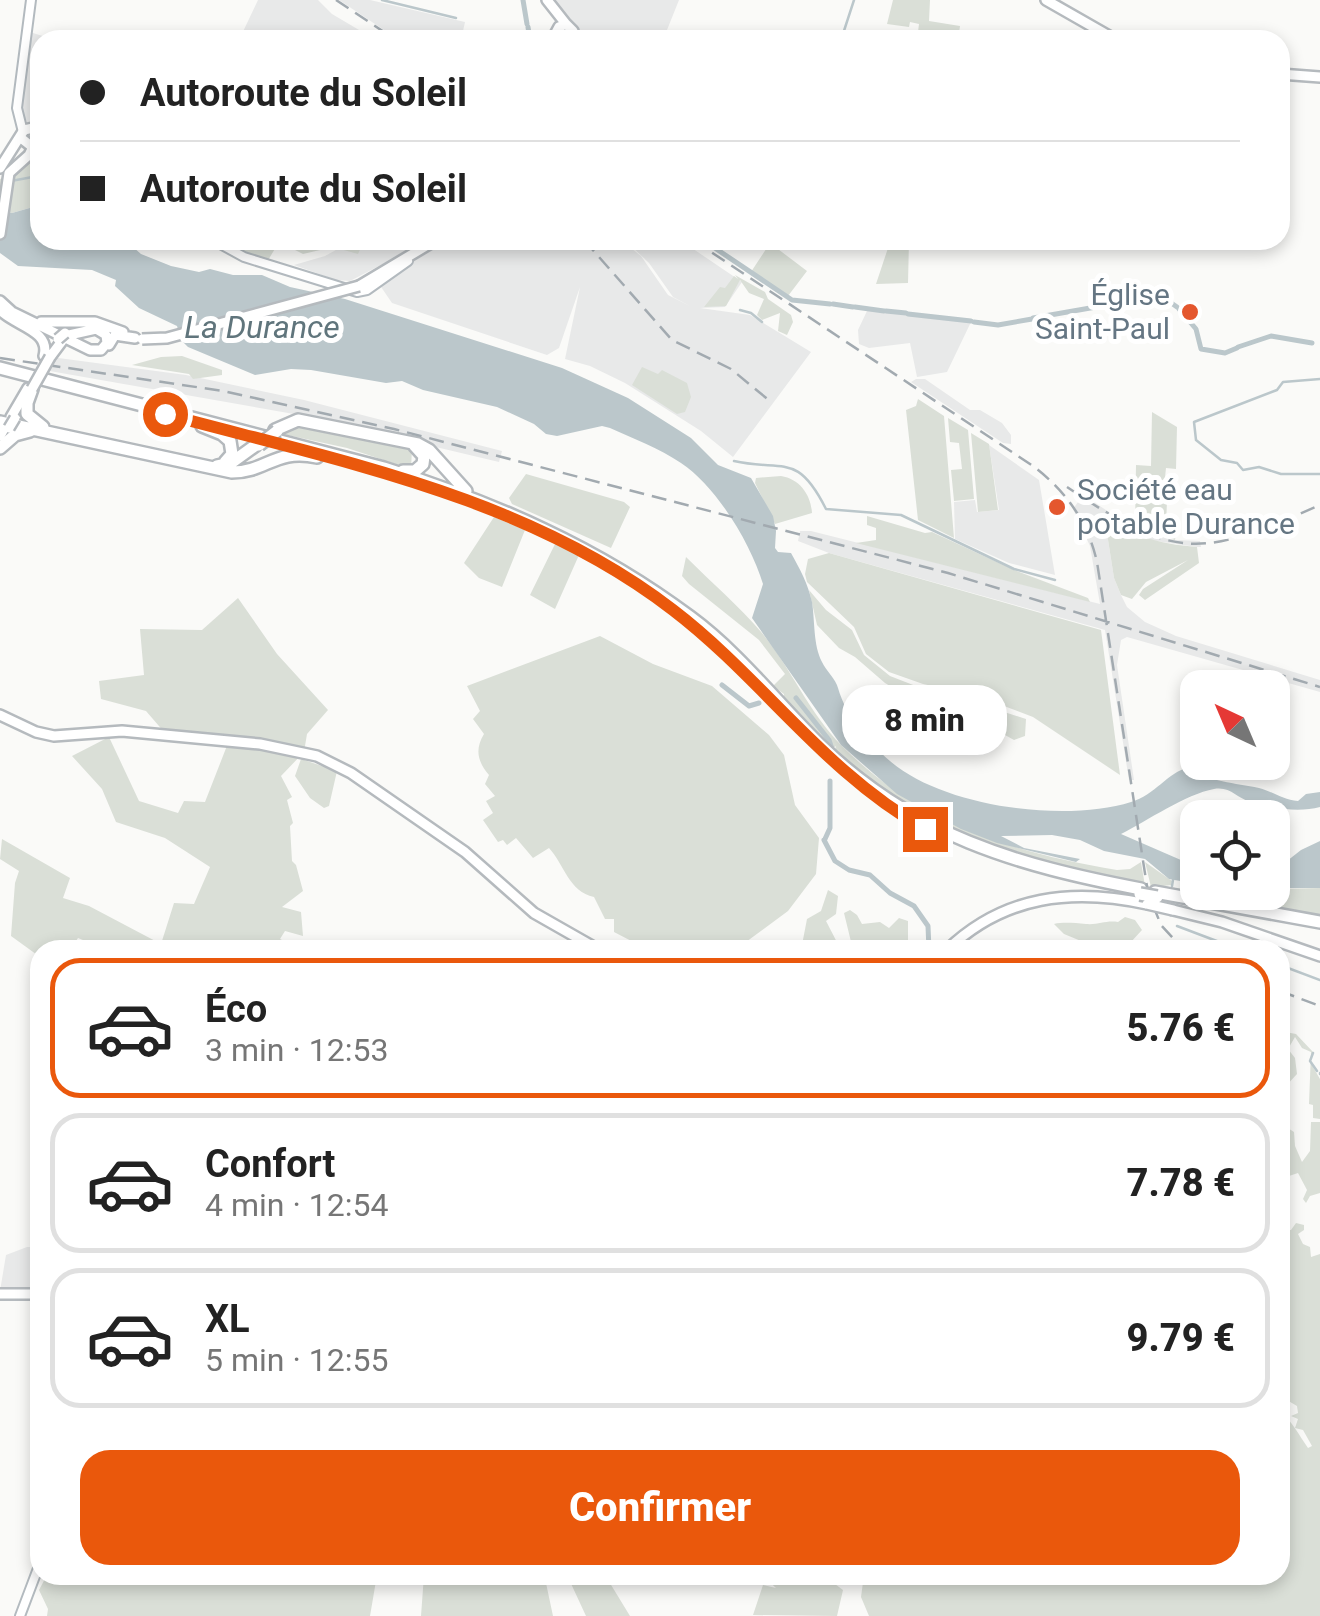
<!DOCTYPE html>
<html lang="fr">
<head>
<meta charset="utf-8">
<style>
  :root { --surface:#fff; --page:#f2f2f2; --text:#222; --muted:#767676; --line:#e0e0e0; --accent:#ea580c }
  body { margin:0; font-family:Roboto,sans-serif; background:var(--page); color:var(--text); height:100vh; display:flex; flex-direction:column; font-size:38px; white-space:nowrap }
  * { box-sizing:border-box; margin:0 }
  p { font-size:32px; color:var(--muted) }
  .icon { flex:none; width:55px; height:55px; fill:none; stroke:currentColor; stroke-width:2; stroke-linecap:round; stroke-linejoin:round }
  .map { position:relative; flex:1; overflow:hidden }
  .panel { position:absolute; left:30px; top:940px; width:1260px; height:645px; display:flex; flex-direction:column; background:var(--surface); border-radius:30px; box-shadow:0 5px 15px #0003 }
  .panel>* { flex:none }
  .top-card { position:absolute; left:30px; top:30px; width:1260px; height:220px; border-radius:30px; box-shadow:0 5px 15px #0003; display:grid; align-content:center; height:220px; padding:0 50px; background:var(--surface) }
  .needle { width:65px; rotate:316deg }
  .controls { position:absolute; left:1180px; top:670px; display:grid; gap:20px }
  .controls a { display:grid; place-items:center; width:110px; height:110px; border-radius:20px; background:var(--surface); box-shadow:0 5px 15px #0003; font-size:50px }
  .end { position:absolute; width:45px; height:45px; margin:-22px; border:12px solid #ea580c; background:#fff; box-shadow:0 0 0 5px #fff }
  .from { border-radius:50% }
  .bubble { position:absolute; height:70px; border-radius:30px; background:var(--surface); box-shadow:0 5px 15px #0003; font-size:32px; font-weight:800; line-height:70px; text-align:center }
  .top-card b { display:flex; align-items:center; gap:35px; height:95px; font-size:38px }
  .top-card b+b { border-top:2px solid var(--line) }
  .top-card i { width:25px; height:25px; background:var(--text) }
  ul { padding:18px 0 0; list-style:none }
  li { display:flex; align-items:center; gap:30px; height:140px; margin:0 20px 15px; padding:0 30px; border:5px solid var(--line); border-radius:30px }
  li div { flex:1 }
  li b { display:block; font-size:38px }
  li em { font-style:normal; font-weight:800 }
  li.active { border-color:var(--accent) }
  li>.icon { width:90px; height:90px; stroke-width:1.5 }
  .cta { display:flex; gap:20px; margin-top:auto; padding:20px 50px }
  .cta a { flex:1; height:115px; border-radius:30px; background:var(--accent); color:#fff; font-size:40px; font-weight:800; line-height:115px; text-align:center }
  .map>svg:first-child { display:block }
</style>
</head>
<body>
<div class="map">
<svg width="1320" height="1616" viewBox="0 0 1320 1616">
  <rect width="100%" height="100%" fill="#fafaf8"/>
  <path fill="#e8e9e9" d="M258 0H318L332 14 376 40H239Z
    M339 0H370L465 22 461 40H399Z
    M550 0H679L663 40H616L578 35Z
    M30 32 55 40H40V122L30 127 22 113Z
    M354 240H429L350 281 336 280 294 265 325 256Z
    M443 240H621L641 256 668 295 690 306 673 297 649 263 625 240H680L742 282 725 307 700 308 750 315 811 352 733 457 701 431 625 383 590 366 565 359 580 287 559 348 547 355 392 303 379 284Z
    M867 311H880L971 322 947 372 917 377 910 343 869 348 859 344 858 330Z
    M51 357 186 375 304 400 502 451 499 462 305 416 44 370Z
    M916 379H925L970 410H980L1002 423 1011 435V444L1003 443 911 382Z
    M989 445 1039 480 1055 575 1009 563 955 539 954 502 975 500 977 512 999 510Z
    M1083 495 1135 529 1175 540 1200 541 1201 547H1197L1149 540 1119 528 1098 512 1106 527 1114 578 1121 595 1127 607 1145 622 1176 636 1320 680V692L1127 637 1121 640 1117 665 1134 780H1129L1105 630 829 553 798 541 800 531H811L1100 604 1090 546 1073 509Z
    M27 1247H40V1291H0L6 1255Z"/>
  <path fill="#dadfd7" d="M893 0H930L929 21 960 26 958 40H917L919 24 910 22 909 27 887 24Z
    M40 157V205L12 213 0 211V179C16 175 25 162 40 157Z
    M219 240H354L362 245 358 254 333 247 303 254 279 242 267 262 239 253Z
    M887 240H899V245L909 241 908 283 876 284 890 242Z
    M770 243 807 271 788 296 751 272Z
    M735 275 765 292 768 299 791 315 793 322 787 335 778 331 780 313 762 320 757 315 764 299 749 293 740 280 726 306 704 307 720 287 725 288 734 276 738 279Z
    M182 356 222 370V375L193 379 189 374 132 365 161 357Z
    M642 367 658 374 662 370 687 383 691 397 685 412 677 414 632 385Z
    M918 399 944 416 954 538 918 520 906 410 916 406Z
    M1152 412 1177 427 1176 469 1166 468 1163 497 1167 501 1166 525 1176 533 1175 540 1135 528 1136 465 1151 466Z
    M948 418 968 430 974 499 954 501 951 470 962 469 959 443 950 442Z
    M296 424 412 449 411 469 347 448 278 433Z
    M971 433 989 444 998 510 978 512Z
    M526 474 624 502 630 507 611 548 512 504 509 498Z
    M781 476C800 479 811 495 812 513L775 524 755 483 756 478Z
    M1098 512C1129 535 1158 544 1197 547L1199 563 1145 600 1139 595 1143 589 1188 560 1146 582 1132 599 1121 595 1114 578 1106 527Z
    M867 516 925 533 932 532 1014 570 1088 598 1090 602 856 543 876 540V528L867 525Z
    M494 517 525 530 502 587 479 578 464 563Z
    M556 542 579 555 555 609 530 595Z
    M829 553 1101 630 1120 775 1033 717 975 695 923 684 889 672 866 654 854 627 807 582 805 574 808 559Z
    M686 557C711 582 739 606 762 633 791 668 809 713 842 746 920 824 1011 852 1117 870L1130 869 1141 862 1145 886 1026 860 915 814 834 753 836 746 831 750 783 702 784 694 773 686 785 674 759 640 689 584 682 576Z
    M809 590 826 610 852 630 864 655 890 676 926 690 949 694 1026 719 1025 736 1014 740 946 702 907 696 885 683 855 657 839 648 817 625Z
    M238 598 277 654 328 710 307 734 304 752 281 776 292 797 287 800 293 823 290 826 292 861 296 865 303 891 282 907 301 912 303 936 285 931 280 939 290 944 291 950H107L78 938 70 950H40V957L11 936 15 883 19 871 0 859 2 839 70 878 63 898 89 906 161 944 174 903 194 904 210 867 165 838 116 822 102 789 72 756 109 737 139 801 178 813 184 801 205 802 230 738 165 733 146 711 101 699 99 681 144 675 140 629 202 630Z
    M600 636 653 664 712 686 769 735 784 755 795 805 819 838 816 874 788 911 735 950H639L641 946 614 932V919H605L594 897C569 892 564 864 549 848L533 858 516 838 507 845 503 840 498 842 483 820 493 813 486 801 495 796 485 784 489 775C477 761 475 749 484 734L473 719 480 711 467 686Z
    M301 759 337 771 329 806 324 808 310 798 295 776Z
    M1145 862 1172 881 1171 885 1163 886 1212 894 1272 892 1273 889 1320 888V915L1289 909 1287 913 1151 887Z
    M828 890 838 896 836 914 826 921 841 950H825L818 943 815 945 816 950H801L807 919 821 911Z
    M850 910 857 915 862 924 880 922 889 928 899 918 908 921V950H853L844 913Z
    M1125 917 1135 920 1142 930 1130 943 1131 950H1086L1081 941 1064 934 1054 924C1063 922 1074 923 1086 924 1099 925 1106 920 1118 922Z
    M1280 1031 1296 1034 1313 1052 1310 1062 1320 1079V1119L1313 1118V1105L1309 1104 1311 1052 1302 1048 1295 1037 1288 1049 1295 1058 1297 1074 1284 1088 1281 1086 1280 1066 1287 1053 1284 1052 1280 1060Z
    M1311 1122H1320V1193L1310 1196 1306 1203 1303 1199 1307 1190 1298 1173 1289 1176 1280 1160V1141L1284 1138 1280 1123 1294 1132 1295 1146 1302 1162 1310 1151Z
    M1296 1223 1304 1225V1230L1298 1234 1303 1244 1310 1247 1311 1257 1320 1254V1616H869L861 1597 864 1575H1280V1411C1292 1421 1299 1435 1308 1448L1312 1446 1303 1430 1295 1428 1298 1419 1291 1416 1298 1413 1297 1406 1280 1396V1305L1287 1306C1288 1297 1284 1244 1281 1239L1280 1256V1230H1291Z
    M47 1575H377L370 1616H47L48 1609 39 1590Z
    M424 1575H541L546 1583 553 1616H421Z
    M567 1575H605L630 1616H586Z
    M762 1575H823L843 1590 837 1616 753 1615 763 1585 776 1588Z"/>
  <path fill="#bbc7cb" d="M40 205V240H125L141 254 171 266 199 272 210 269 233 275H262L290 287 345 299 562 368 628 398 691 438 718 465 751 478 773 516 776 531 775 548 778 552 791 553C800 569 808 584 812 602 815 621 813 645 822 662 826 671 836 679 838 688 846 716 867 741 890 761 943 807 1065 823 1131 802 1155 795 1167 773 1189 767 1209 782 1235 783 1259 788 1274 792 1283 800 1298 801L1306 794 1320 792V807C1298 813 1271 808 1250 802 1237 798 1230 786 1214 789 1186 794 1147 821 1121 834L1197 867V884L1169 879 1145 859 1104 851 1080 840 1052 835 1001 836 1024 848 1080 859 1076 862 997 843 961 829 897 794 841 745 752 618 763 584C751 544 717 487 681 463 659 448 634 439 610 428L602 426 557 436 546 434 534 424 497 407 423 390 402 381 386 383 311 370 291 369 255 375 188 347 181 340 177 326 139 308 115 286 116 280 92 270 18 266 0 253V211L12 213Z
    M1320 841V888H1273V872L1301 850Z"/>
  <g fill="none" stroke-linecap="round" stroke-linejoin="round">
    <path stroke="#bbc7cb" stroke-width="2.5" d="M382 0 456 18
      M729 40 733 33 749 40
      M764 40 767 34 792 40
      M841 40 854 0
      M11 181 38 176
      M740 310 751 313 762 322
      M1320 379 1283 382 1277 390 1194 422 1196 440 1221 460 1237 463 1243 470 1259 467 1281 474H1320
      M734 461C783 472 797 451 826 509L901 515 1014 569 1055 580
      M1172 886 1173 880
      M1177 926 1222 943
      M1224 944 1239 950
      M1280 965 1320 980
      M1313 1053 1310 1061 1317 1071
      M1320 1073V1074"/>
    <path stroke="#bbc7cb" stroke-width="5" d="M523 0 527 24
      M528 27 530 40
      M703 240 792 300 830 304
      M833 304 853 307
      M1108 304C1141 285 1144 284 1177 307
      M855 307 884 311
      M1179 309 1196 329 1201 349 1225 353 1237 348
      M886 311 906 313
      M908 314 971 321
      M1033 318 1096 307
      M974 322 998 325 1032 319
      M1238 347 1271 336 1312 343
      M722 685 749 706 759 703
      M796 698 829 740 833 752
      M825 839 830 828V781
      M824 840 835 861 849 870 870 875 890 893 914 906 928 926 929 950"/>
    <g stroke="#b3babf" stroke-width="12">
      <path id="secondary" d="M23 132 17 108 31 0
        M213 240 244 257 357 292 367 290 408 261
        M20 1616 40 1563"/>
    </g>
    <g stroke="#b5babe" stroke-width="14">
      <path id="primary" d="M547 0 566 24
        M1046 0 1116 40
        M552 40 559 27 566 24 573 31 570 40
        M1280 74 1320 77
        M0 168 24 130 33 128 39 136 37 143 31 146 21 138
        M0 234 9 173 29 155 34 145
        M359 286 436 240
        M0 301 12 312 90 350H101L107 343 106 335 96 329 69 335
        M0 310C15 326 51 330 44 356
        M41 322H95L123 332
        M109 345 115 335 135 338
        M50 357 62 341
        M11 417 28 388
        M0 436 6 425
        M0 715 36 732 54 736 122 731 260 744 317 756 351 773 465 852 534 913 599 950
        M1173 910 1222 922 1320 956
        M947 950C1004 895 1073 888 1147 904
        M0 1294H40"/>
    </g>
    <g stroke="#b4b9bd" stroke-width="16">
      <path id="highway" d="M0 368 384 468C494 503 597 547 690 617 739 653 777 703 820 745 914 836 1016 865 1141 889
        M32 389 27 403V414L43 427
        M0 422 232 472C267 472 275 448 317 457
        M202 426 222 434 230 441 232 454 225 462
        M275 430 298 420 418 444 429 450 466 491
        M0 448 15 435 30 431
        M217 466 231 463 256 445
        M403 471H415L423 464 424 456 414 445
        M1155 892 1320 922"/>
    </g>
    <use href="#secondary" stroke="#fff" stroke-width="8"/>
    <use href="#primary" stroke="#fff" stroke-width="9"/>
    <use href="#highway" stroke="#fff" stroke-width="11"/>
    <path stroke="#a2aab0" stroke-width="2.5" stroke-dasharray="15 8" stroke-linecap="butt" d="M336 0 396 40
      M584 240 672 340 731 369 771 402
      M693 240 1033 466C1066 491 1088 522 1097 562L1148 893 1161 925 1184 950
      M0 358 223 391 394 429 948 573 1320 687
      M1067 487C1177 561 1200 558 1320 505
      M1280 991 1320 1006"/>
    <g stroke="#b5babe" stroke-width="14" stroke-linecap="butt">
      <path id="primary-bridge" d="M58 339 65 333
        M142 339 167 338 359 286
        M32 389 50 357
        M9 428 15 418
        M1147 904 1173 910"/>
    </g>
    <g stroke="#b4b9bd" stroke-width="16" stroke-linecap="butt">
      <path id="highway-bridge" d="M259 445 277 431
        M1140 894 1157 897"/>
    </g>
    <use href="#primary-bridge" stroke="#fff" stroke-width="9"/>
    <use href="#highway-bridge" stroke="#fff" stroke-width="11"/>
  </g>
  <g fill="none" stroke-linecap="round" stroke-linejoin="round">
    <path stroke="#ea580c" stroke-width="12" d="M165 414C339 461 527 497 673 610 762 678 825 773 925 829"/>
  </g>
  <g fill="#e4572e" stroke="#fff" stroke-width="4">
    <circle cx="1190" cy="312" r="10"/>
    <circle cx="1057" cy="507" r="10"/>
  </g>
  <g text-anchor="middle" stroke-width="10" stroke-linejoin="round" paint-order="stroke">
    <g font-size="30" fill="#657683" stroke="#fff" text-anchor="end">
      <text x="1170" y="305">Église<tspan x="1170" dy="34">Saint-Paul</tspan></text>
      <text x="1077" y="500" text-anchor="start">Société eau<tspan x="1077" dy="34">potable Durance</tspan></text>
    </g>
    <g font-size="32" font-style="italic" fill="#60757c" stroke="#fff">
      <text x="262" y="338">La Durance</text>
    </g>
  </g>
</svg>
<div class="controls">
<a><svg class="needle" viewBox="-14 -14 28 28"><path d="M0-13l5 13h-10z" fill="#e53935"/><path d="M0 13l5-13h-10z" fill="#767676"/></svg></a>
<a><svg class="icon" aria-label="locate" viewBox="0 0 24 24"><circle cx="12" cy="12" r="6"/><path d="M12 2v4M12 18v4M2 12h4M18 12h4"/></svg></a>
</div>
<i class="end from" style="left:165px;top:414px"></i>
<i class="end" style="left:925px;top:829px"></i>
<div class="bubble" style="left:842px;top:685px;width:165px">8 min</div>
<div class="top-card">
<b><i class="from"></i>Autoroute du Soleil</b>
<b><i></i>Autoroute du Soleil</b>
</div>
<section class="panel">
<ul>
<li class="active"><svg class="icon" aria-label="car" viewBox="0 0 24 24"><path d="M5 17H2v-5l4-1 3-4h7l3 4 3 1v5h-3M9 17h6M6 11h13"/><circle cx="7" cy="17" r="2"/><circle cx="17" cy="17" r="2"/></svg><div><b>Éco</b><p>3 min · 12:53</p></div><em>5.76 €</em></li>
<li><svg class="icon" aria-label="car" viewBox="0 0 24 24"><path d="M5 17H2v-5l4-1 3-4h7l3 4 3 1v5h-3M9 17h6M6 11h13"/><circle cx="7" cy="17" r="2"/><circle cx="17" cy="17" r="2"/></svg><div><b>Confort</b><p>4 min · 12:54</p></div><em>7.78 €</em></li>
<li><svg class="icon" aria-label="car" viewBox="0 0 24 24"><path d="M5 17H2v-5l4-1 3-4h7l3 4 3 1v5h-3M9 17h6M6 11h13"/><circle cx="7" cy="17" r="2"/><circle cx="17" cy="17" r="2"/></svg><div><b>XL</b><p>5 min · 12:55</p></div><em>9.79 €</em></li>
</ul>
<div class="cta"><a>Confirmer</a></div>
</section>
</div>
</body>
</html>
